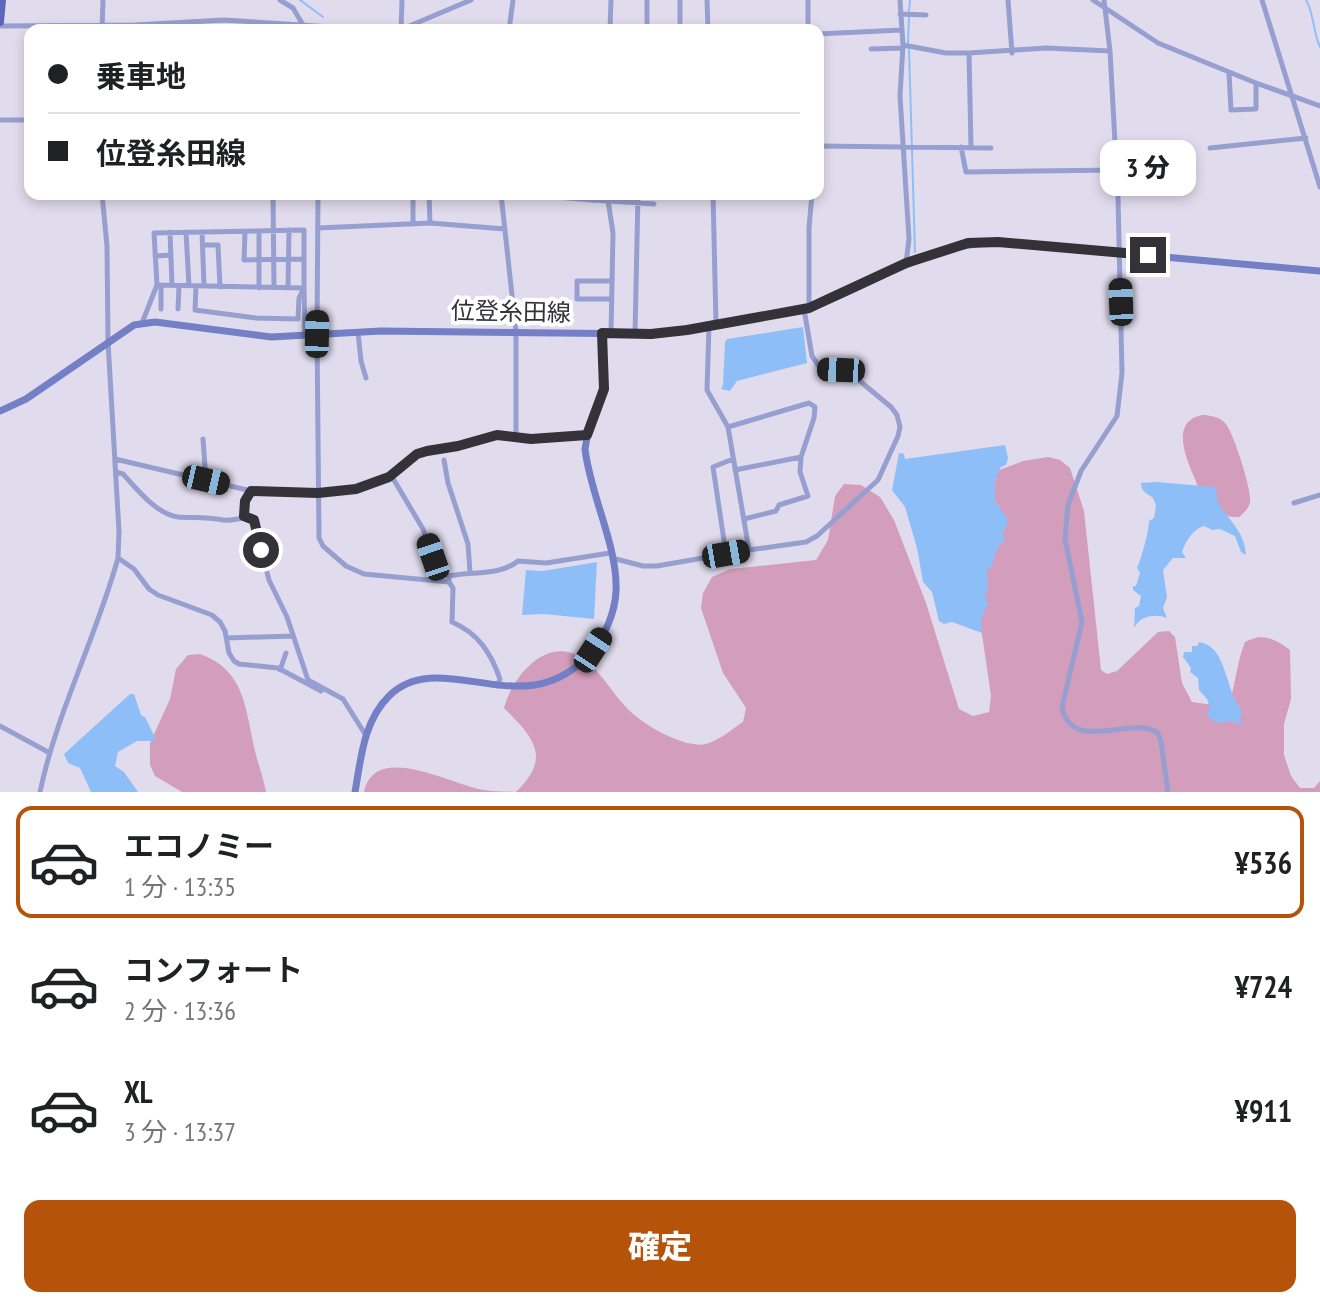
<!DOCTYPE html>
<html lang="ja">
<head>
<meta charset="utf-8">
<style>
  :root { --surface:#fff; --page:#f2f2f2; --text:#202124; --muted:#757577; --line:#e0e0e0; --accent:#b45309 }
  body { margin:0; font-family:"PT Sans Narrow","Noto Sans JP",sans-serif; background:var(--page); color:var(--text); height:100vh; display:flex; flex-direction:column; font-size:30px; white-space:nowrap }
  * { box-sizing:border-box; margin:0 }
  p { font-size:26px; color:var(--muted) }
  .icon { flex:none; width:44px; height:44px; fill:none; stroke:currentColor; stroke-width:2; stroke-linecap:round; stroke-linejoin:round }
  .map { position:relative; height:792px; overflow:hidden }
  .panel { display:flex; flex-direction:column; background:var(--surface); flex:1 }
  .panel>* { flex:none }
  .top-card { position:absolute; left:24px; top:24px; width:800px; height:176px; border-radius:16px; box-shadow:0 4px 12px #0003; display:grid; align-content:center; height:176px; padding:0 24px; background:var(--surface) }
  .end { position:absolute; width:36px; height:36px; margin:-18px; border:10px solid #343239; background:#fff; box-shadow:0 0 0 4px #fff }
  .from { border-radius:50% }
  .bubble { position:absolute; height:56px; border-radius:16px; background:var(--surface); box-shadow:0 4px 12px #0003; font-size:26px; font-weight:800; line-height:56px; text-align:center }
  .car { position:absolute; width:24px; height:48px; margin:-24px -12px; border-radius:10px; box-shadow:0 0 6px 2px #0007; background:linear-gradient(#222 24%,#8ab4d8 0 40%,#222 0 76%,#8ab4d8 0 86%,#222 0) }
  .top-card b { display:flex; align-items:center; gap:28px; height:76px; font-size:30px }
  .top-card b+b { border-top:2px solid var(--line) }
  .top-card i { width:20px; height:20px; background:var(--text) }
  ul { padding:14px 0 0; list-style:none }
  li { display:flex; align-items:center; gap:24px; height:112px; margin:0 16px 12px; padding:0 8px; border:4px solid transparent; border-radius:16px }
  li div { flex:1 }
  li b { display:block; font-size:30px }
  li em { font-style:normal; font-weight:800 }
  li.selected { border-color:var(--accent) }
  li>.icon { width:72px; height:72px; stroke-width:1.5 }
  .primary-button { display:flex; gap:16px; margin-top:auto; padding:16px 24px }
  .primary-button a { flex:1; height:92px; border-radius:16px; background:var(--accent); color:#fff; font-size:32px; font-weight:800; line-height:92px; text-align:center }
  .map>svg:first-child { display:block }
</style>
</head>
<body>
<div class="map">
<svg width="1320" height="792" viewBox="0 0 1320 792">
  <rect width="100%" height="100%" fill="#e1dced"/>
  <path fill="#d39dbc" d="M1202 415C1209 415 1220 417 1225 423 1233 431 1252 490 1250 502 1249 508 1244 513 1239 517 1227 518 1213 512 1205 503 1200 497 1198 486 1195 479 1187 460 1169 422 1202 415Z
    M1048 457 1060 460 1070 468 1084 511 1101 670 1107 674 1117 671 1158 632 1169 631 1175 637 1182 683 1192 702 1214 705 1230 701C1236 681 1237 662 1245 642 1263 632 1275 639 1290 650L1291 699 1284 724V755L1291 776 1300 788H1314L1320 781V792H364C375 740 453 786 485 790 495 792 506 791 516 792 552 757 534 738 504 708 512 678 544 637 579 656 599 668 610 690 625 706 639 723 684 749 706 744 720 740 732 729 743 722L746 708 723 673 701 608 703 593 712 577 730 569 816 560 828 540 835 496 844 484 861 485 880 497 894 520 926 603 959 709 973 716 989 712 991 696 976 593 997 471 1023 461Z
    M200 654C242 669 245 703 253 742 256 759 263 775 266 792H182L155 776 150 765V743L170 699 176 669 188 655Z"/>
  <path fill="#8ebef8" d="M803 327 807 363 737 381 730 391 721 389 723 385 725 342 727 339Z
    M1005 445 1008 458 1006 465 1001 467 995 480V501L1008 519 1005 530 1002 532 1005 540C995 547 995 555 992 566L987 570 988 588 985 593 988 604 981 619 982 633 952 622 944 624 939 621 932 592 923 582 917 548 905 507 892 490 899 453 904 454 905 459Z
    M1156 482 1215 487C1217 493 1217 501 1220 506 1230 521 1245 533 1246 555L1241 552 1235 536 1220 529 1212 530 1204 526C1193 529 1185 542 1182 552L1186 558H1173L1163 570 1167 597 1163 608 1167 618C1154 613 1140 616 1134 628L1135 608 1139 606 1141 596 1133 590V586H1136L1140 573 1137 568C1141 560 1149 531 1149 521L1154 518 1156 505 1153 498C1148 494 1141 492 1141 483Z
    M597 562 594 619 544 614 522 615 526 570 543 571Z
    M1199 642C1228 646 1225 693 1242 710L1240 721 1243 726 1232 721 1219 723 1209 718 1207 713 1210 708 1207 699 1199 690 1198 678 1190 672 1191 668 1183 657 1184 652H1192V646H1197Z
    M130 694H134L141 715 145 717 155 737V741H137L118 752 115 766 124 772 138 792H91L80 768 68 763 64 754Z"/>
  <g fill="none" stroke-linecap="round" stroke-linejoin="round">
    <path stroke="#8ebef8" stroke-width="2" d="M300 0 323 17
      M1306 0C1314 13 1313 32 1320 47
      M909 11 910 0
      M908 43 909 17
      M909 49 915 252"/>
    <path stroke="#969fcf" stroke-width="5" d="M280 0 293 8 306 30
      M647 0V30
      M680 0V30
      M707 0 708 30
      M808 0V30
      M900 0 903 45 900 96 909 239 906 263
      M1008 0 1012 53
      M1093 0 1158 43 1256 83 1320 106
      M1104 0 1110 51 1118 197 1122 373 1117 416 1081 471 1068 505 1065 539 1082 622 1062 707C1072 754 1128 716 1157 732L1161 741 1168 792
      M1262 0 1320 187
      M900 14 926 15
      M0 26 135 25 224 20 377 30
      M102 30 103 0
      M400 30 471 0
      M401 30 402 0
      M509 30 513 0
      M610 30 611 0
      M818 34 901 30
      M903 45 946 53H969L971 147
      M871 49 903 48
      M969 53 1046 48 1110 51
      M1229 73 1231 110 1256 109V83
      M0 120H30
      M818 146 991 148
      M961 147 966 172 1116 170
      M1210 148 1306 138
      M273 194 274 288
      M318 194 317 334 319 538 323 546 346 566 364 574 449 582
      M413 194V224
      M429 194 430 223 505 229
      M501 194 516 332V438
      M607 194 613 233 611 333
      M713 194 716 323
      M532 195 592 200
      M625 202 654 204
      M318 228 430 223
      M170 232 172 285
      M186 232 189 286
      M202 232 204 286
      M259 232V288
      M245 233 244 260 304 259
      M203 245H218L220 287
      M155 256 171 255
      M157 285 154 233 304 230V288L299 298 298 319 256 318 195 310 196 286
      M288 288 289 230
      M611 299H577V281H612
      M809 308V228L812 194
      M161 309V285
      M178 309 179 286
      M142 323 157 285 304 288 305 335
      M358 332 361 361 366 378
      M635 334 638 194
      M728 427 809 403 815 407 814 418 801 457 735 470
      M203 439 206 480
      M115 459 256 492 318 493 356 489 373 484 389 477 417 454 458 446 497 435 531 439 587 435
      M444 460 448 483 468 544 470 572
      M116 472 123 474C137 489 156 514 178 517 194 518 206 517 223 520 234 522 242 515 254 520L269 580 287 617 308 680 343 699 365 734
      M391 475 423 529 437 569 449 576
      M1294 503 1320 495
      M244 516 245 501 250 491
      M744 519 776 511 779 505 808 496 800 472 801 457
      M749 550 806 542 817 536 878 480 898 436 900 427 897 415 891 407 849 372 821 369 812 356 804 309
      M726 554 713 467 733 459
      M118 558 134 569 149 589 158 595 212 615 220 622 225 631 229 653 234 661 239 664 278 668 321 691
      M612 558 643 566H657L749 550 728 427 707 390 709 326
      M449 582V576C472 571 500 576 518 561L546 563 610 553
      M449 582 453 588 452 622C478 633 491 653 500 679L497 686
      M226 638 293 636
      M280 670 286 653
      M0 726 48 752
      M40 792C57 711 96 638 118 558L119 531 108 342 107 246 102 194"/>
    <path stroke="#747fc5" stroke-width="7" d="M0 411 26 399 134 325 155 322 271 337 381 331 651 334 687 330 809 308C877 284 922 245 998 242L1320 271
      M355 792C361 759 363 722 389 696 442 644 526 729 591 652 605 636 615 613 616 591 618 547 590 494 585 449L588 432 604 389 602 333"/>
    <path stroke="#5c66bc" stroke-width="8" d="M0 22 2 0"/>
    <path stroke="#969fcf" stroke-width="5" d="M592 200 625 202"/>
  </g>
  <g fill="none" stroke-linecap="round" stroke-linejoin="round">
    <path stroke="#343239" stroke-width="10" d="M261 550 254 520 244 516 245 501 251 491 318 493 356 489 389 477 417 454 427 451 458 446 497 435 531 439 587 435 604 389 602 333 651 334 687 330 809 308 906 263 968 243 998 242 1148 255"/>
  </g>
  <g text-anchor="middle" stroke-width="8" stroke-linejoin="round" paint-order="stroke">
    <g font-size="24" fill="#343239" stroke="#fff">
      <text transform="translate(511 312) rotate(1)" y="8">位登糸田線</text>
    </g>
  </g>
</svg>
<i class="end from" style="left:261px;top:550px"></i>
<i class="end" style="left:1148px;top:255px"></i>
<div class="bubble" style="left:1100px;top:140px;width:96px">3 分</div>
<i class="car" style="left:1121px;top:302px;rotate:358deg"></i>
<i class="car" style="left:317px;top:334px;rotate:1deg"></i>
<i class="car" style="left:841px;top:370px;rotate:272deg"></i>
<i class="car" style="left:206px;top:480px;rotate:103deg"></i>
<i class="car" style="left:726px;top:554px;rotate:80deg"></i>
<i class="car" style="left:433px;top:557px;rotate:341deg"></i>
<i class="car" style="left:593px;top:650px;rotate:33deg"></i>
<div class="top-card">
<b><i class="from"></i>乗車地</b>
<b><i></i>位登糸田線</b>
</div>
</div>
<section class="panel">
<ul>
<li class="selected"><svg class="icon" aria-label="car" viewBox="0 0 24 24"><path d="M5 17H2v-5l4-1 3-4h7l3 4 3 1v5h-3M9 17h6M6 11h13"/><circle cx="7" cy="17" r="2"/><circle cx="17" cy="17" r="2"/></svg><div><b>エコノミー</b><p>1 分 · 13:35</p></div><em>¥536</em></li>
<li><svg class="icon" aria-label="car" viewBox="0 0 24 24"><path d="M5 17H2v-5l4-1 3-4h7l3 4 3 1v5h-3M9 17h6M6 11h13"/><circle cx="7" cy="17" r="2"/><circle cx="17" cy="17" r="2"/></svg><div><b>コンフォート</b><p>2 分 · 13:36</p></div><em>¥724</em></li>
<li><svg class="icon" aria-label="car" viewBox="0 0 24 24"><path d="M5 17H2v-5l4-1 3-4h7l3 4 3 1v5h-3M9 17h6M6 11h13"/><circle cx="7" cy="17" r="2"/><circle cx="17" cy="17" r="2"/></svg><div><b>XL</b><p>3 分 · 13:37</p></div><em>¥911</em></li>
</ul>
<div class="primary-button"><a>確定</a></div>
</section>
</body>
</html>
